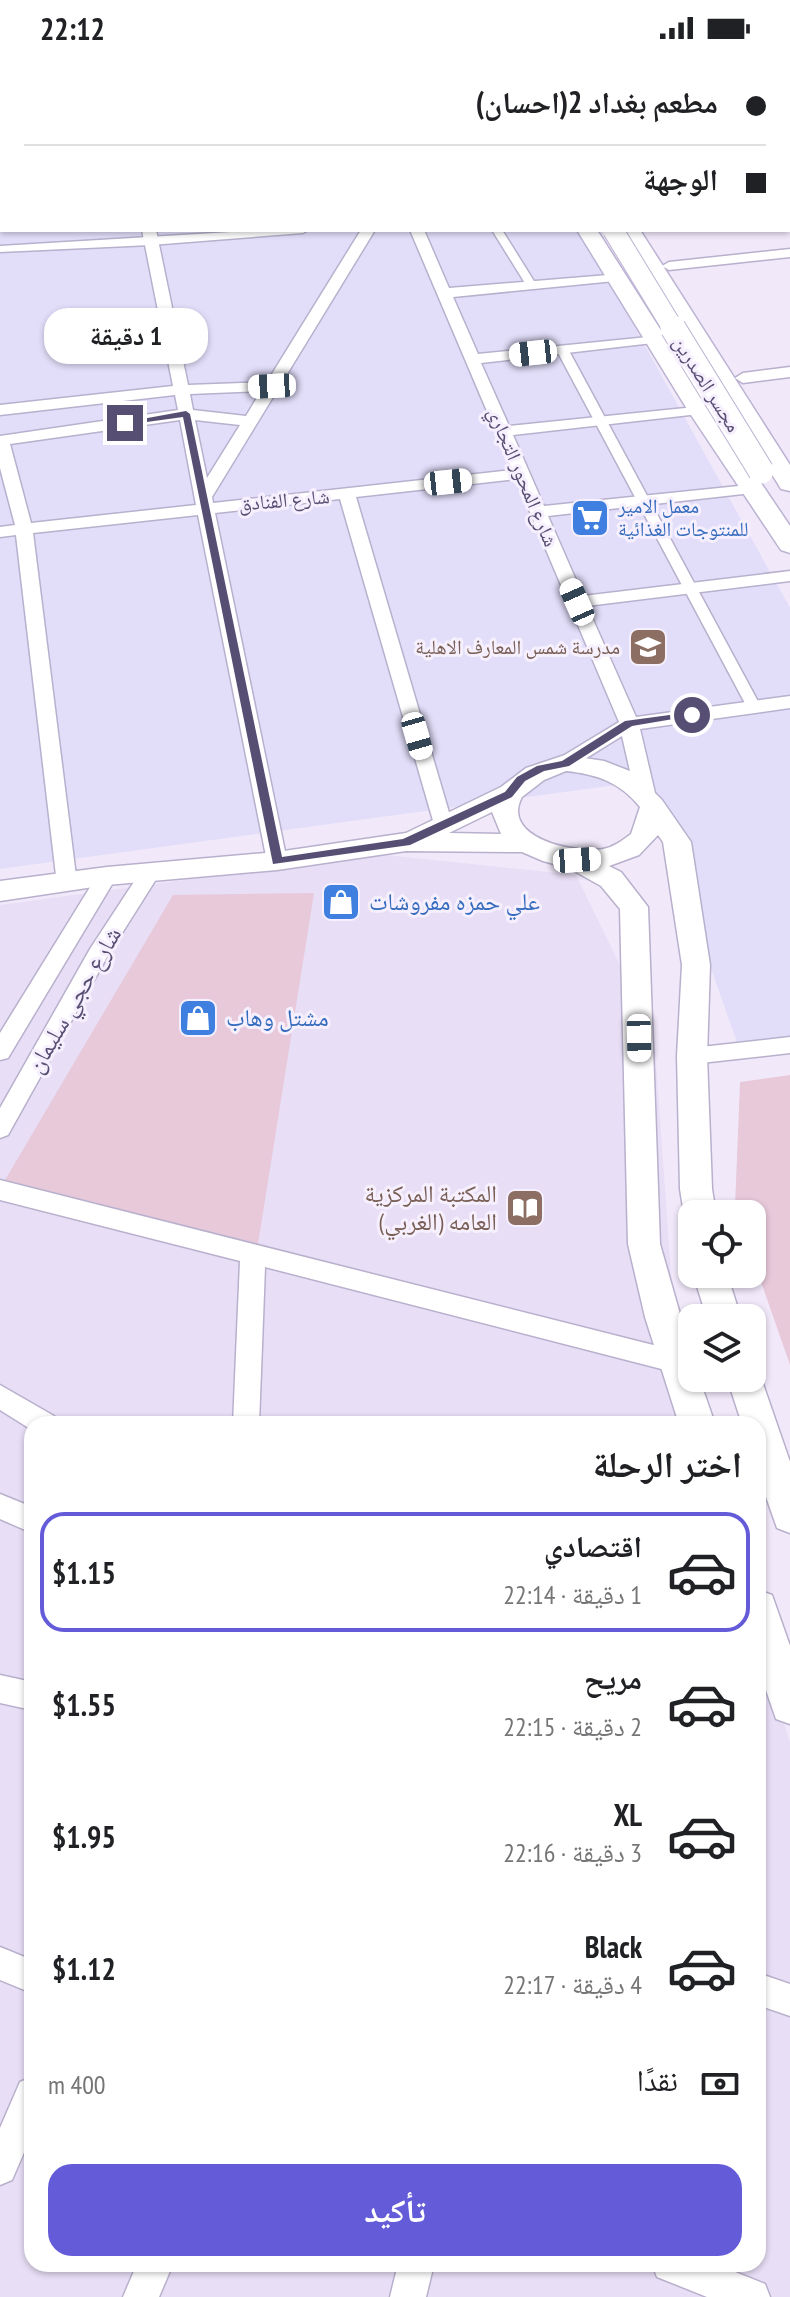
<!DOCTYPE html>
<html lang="ar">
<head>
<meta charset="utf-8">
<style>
  :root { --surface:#fff; --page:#f2f2f2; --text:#202124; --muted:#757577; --line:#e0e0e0; --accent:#645bd8 }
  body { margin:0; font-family:"PT Sans Narrow","Noto Naskh Arabic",sans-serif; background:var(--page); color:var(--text); direction:rtl; height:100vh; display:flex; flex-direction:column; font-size:30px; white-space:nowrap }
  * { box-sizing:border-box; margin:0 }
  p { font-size:26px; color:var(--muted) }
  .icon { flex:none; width:44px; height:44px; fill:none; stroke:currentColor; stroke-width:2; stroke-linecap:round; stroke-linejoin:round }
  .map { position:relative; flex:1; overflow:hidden; direction:ltr }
  .drawer { position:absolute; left:24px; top:1360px; width:742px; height:856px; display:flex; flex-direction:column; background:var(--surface); border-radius:24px; box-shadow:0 2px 6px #0004; direction:rtl }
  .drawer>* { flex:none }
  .top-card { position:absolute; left:0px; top:0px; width:790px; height:176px; box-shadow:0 2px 6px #0004; direction:rtl; display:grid; align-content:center; height:176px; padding:0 24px; background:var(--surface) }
  .tools { position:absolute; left:678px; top:1144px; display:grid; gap:16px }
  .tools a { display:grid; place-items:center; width:88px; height:88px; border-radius:16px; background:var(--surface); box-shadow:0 2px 6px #0004; font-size:40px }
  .end { position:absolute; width:36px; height:36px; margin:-18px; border:10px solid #564f73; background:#fff; box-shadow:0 0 0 4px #fff }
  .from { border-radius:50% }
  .bubble { position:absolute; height:56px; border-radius:24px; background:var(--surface); box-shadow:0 2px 6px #0004; font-size:26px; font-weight:700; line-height:56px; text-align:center; direction:rtl }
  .car { position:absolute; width:24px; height:48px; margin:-24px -12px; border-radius:10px; box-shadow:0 0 6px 2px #0007; background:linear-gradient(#fff 24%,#345 0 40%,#fff 0 76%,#345 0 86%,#fff 0) }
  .top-card b { display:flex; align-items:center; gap:28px; height:76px; font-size:30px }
  .top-card b+b { border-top:2px solid var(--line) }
  .top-card i { width:20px; height:20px; background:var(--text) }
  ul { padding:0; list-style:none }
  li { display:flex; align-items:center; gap:24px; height:120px; margin:0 16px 12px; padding:0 8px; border:4px solid transparent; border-radius:24px }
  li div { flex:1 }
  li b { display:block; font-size:30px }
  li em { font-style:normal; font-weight:700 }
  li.active { border-color:var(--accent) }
  li>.icon { width:72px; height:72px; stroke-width:1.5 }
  h2 { padding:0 24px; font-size:36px; line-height:96px }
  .pay { display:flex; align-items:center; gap:20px; height:88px; padding:0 24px; font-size:30px }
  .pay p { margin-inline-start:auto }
  .primary-button { display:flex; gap:16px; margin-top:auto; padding:16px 24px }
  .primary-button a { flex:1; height:92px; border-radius:24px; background:var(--accent); color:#fff; font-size:32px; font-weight:700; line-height:92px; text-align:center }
  .status { display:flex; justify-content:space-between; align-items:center; height:56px; padding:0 40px; background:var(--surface); direction:ltr }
  .status svg { height:22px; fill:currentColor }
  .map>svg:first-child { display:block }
</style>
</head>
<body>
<div class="status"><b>22:12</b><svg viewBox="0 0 49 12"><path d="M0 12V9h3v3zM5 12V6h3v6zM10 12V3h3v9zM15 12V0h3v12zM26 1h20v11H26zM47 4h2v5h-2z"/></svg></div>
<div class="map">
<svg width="790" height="2241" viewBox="0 0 790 2241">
  <rect width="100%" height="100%" fill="#f1e9fa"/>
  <path fill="#e8def6" d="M376 798 576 819 654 979 680 1341 689 1368H32V2208H758V1585L790 1686V2241H0V849Z"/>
  <path fill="#e2defa" d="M0 0H485L2 2V174H581L790 552V985L739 992 645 725 0 813Z"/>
  <path fill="#e7c9da" d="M314 837 258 1188 5 1124 173 839Z
    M790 1019V1309L752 1200V1158H737L735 1151 740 1026Z"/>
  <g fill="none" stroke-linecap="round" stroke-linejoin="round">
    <g stroke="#b8b0cc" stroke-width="3">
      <path id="pedestrian" d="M264 174H308L303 177 151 189 0 196V190Z
        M492 174H502L537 230 536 232H528Z
        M558 291 568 293 761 651 759 654 754 655 747 651 556 293Z"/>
    </g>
    <g stroke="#b8b0cc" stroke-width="3">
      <path id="minor" d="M108 0H120V2H108Z
        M142 174H156L188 329 267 326 361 174H375L212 441 213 447 512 414 410 174H424L449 232 620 218 622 221 615 225 453 241 478 298 658 280V286L653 287 481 307 509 370 705 350 707 353 699 358 513 379 544 450 758 428 760 432 758 436 752 437 548 460 583 540 790 515V525L587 550 636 661 790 640V652L640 673 655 737 645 743 635 737 622 680 572 711H558L555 707 558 703 619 666 516 423 356 441 453 770 450 775H436L340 443 215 457 287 805 277 812 267 805 198 459 33 477 77 828 74 833H60L57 828 16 479 0 481V471L15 469 0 412V380L178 354 175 339 0 359V349L173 330ZM261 335 246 360 193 354 190 338ZM180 364 196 449 31 467 10 388ZM195 364 240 369 207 422Z
        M790 193V201L669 214 662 210 669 206Z
        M790 311V321L743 327 735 322 743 317Z
        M150 810 157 812 160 817 107 901 8 1079 0 1082V1052L90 893 143 812Z
        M107 813 114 815 117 820 8 1002 0 1004V977L100 815Z
        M790 981V997L692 1008 684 1006 681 1000 684 994 692 992Z
        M0 1124 677 1295 686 1298 690 1306 686 1314 677 1317 265 1211 259 1368H233L240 1205 0 1144Z
        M0 1329 54 1360 58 1368H32V1374L0 1354Z
        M0 1438 32 1451V1477L0 1463Z
        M0 1619 32 1626V1654L0 1647Z
        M0 1891 32 1904V1937L0 1924Z
        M758 1917 790 1928V1960L758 1949Z
        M32 2021V2078L12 2124 0 2129V2072L20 2026Z
        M137 2208H173L159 2241H123Z
        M398 2208H434L426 2241H390Z
        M652 2208H715L765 2228 770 2241H707L657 2221Z"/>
    </g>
    <g stroke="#b8b0cc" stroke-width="3">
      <path id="tertiary" d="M565 699 604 705 635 717 662 744 691 786 710 909 707 1000 712 1133 716 1158H692V1168L684 1158 680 1133 677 1000 682 909 663 786 658 779 639 799 609 810 621 816 648 851 660 1188 692 1300V1322H699L715 1368H679L645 1261 628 1188 620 853 601 830 569 812 543 805 522 796 406 795 277 814 107 829 0 845V825L107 811 277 796 406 777 501 731 526 712ZM566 715C596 718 620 726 640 751L631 778C623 784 614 791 603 793 575 798 500 782 522 741L544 724ZM492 756 501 778 449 777Z
        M693 1218H727L741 1262H707Z
        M752 1310 756 1311 761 1322 790 1406V1477L777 1472 758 1418V1368H742L727 1322H752Z
        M758 1534 772 1539 790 1590V1668L776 1663 758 1611Z"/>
    </g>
    <g stroke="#bcb3d3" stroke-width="3">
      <path id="secondary" d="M492 0H510L511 2H493Z
        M558 0H576V2H558Z
        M595 0H615L594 2Z
        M628 0H646L647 2H629Z
        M788 87 790 88V100L788 99Z
        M788 118 790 119V131L788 130Z
        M577 174H597L711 353 790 470V497L781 494 687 353Z
        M620 174H640L790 409V435L781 433 778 428Z"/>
    </g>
    <g stroke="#cccad5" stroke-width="45">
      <path id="trunk" d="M670 2 671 0"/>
    </g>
    <use href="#pedestrian" fill="#fff" fill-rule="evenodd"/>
    <use href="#minor" fill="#fff" fill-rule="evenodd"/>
    <use href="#tertiary" fill="#fff" fill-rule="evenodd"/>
    <use href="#secondary" fill="#fff" fill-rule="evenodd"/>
    <use href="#trunk" stroke="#bda7f0" stroke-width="42"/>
    <g stroke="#bcb3d3" stroke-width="22" stroke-linecap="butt">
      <path id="secondary-bridge-far1" d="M613 174 674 274"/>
    </g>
    <g stroke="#bcb3d3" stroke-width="27" stroke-linecap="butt">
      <path id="secondary-bridge" d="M673 272 761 415"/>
    </g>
    <use href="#secondary-bridge-far1" stroke="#fff" stroke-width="20"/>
    <use href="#secondary-bridge" stroke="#fff" stroke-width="25"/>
  </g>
  <path fill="#564f73" d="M186 355 190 358 282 801 403 783 505 736 517 721 537 710 562 705 625 665 692 656 697 659 632 670 569 710 544 715 525 725 512 741 410 789 273 808 183 361 125 369 120 367Z"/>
  <defs>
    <g id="supermarket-square" transform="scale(2)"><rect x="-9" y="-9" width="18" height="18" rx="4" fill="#3f7fe0" stroke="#f6effd"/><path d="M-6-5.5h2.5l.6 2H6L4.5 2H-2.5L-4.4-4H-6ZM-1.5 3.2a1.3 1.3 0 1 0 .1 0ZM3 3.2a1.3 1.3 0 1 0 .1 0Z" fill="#fff"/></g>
    <g id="school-square" transform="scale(2)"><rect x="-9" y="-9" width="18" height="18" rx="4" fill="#8d6e63" stroke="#f6effd"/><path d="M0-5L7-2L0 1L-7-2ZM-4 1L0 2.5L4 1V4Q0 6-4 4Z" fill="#fff"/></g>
    <g id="shop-square" transform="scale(2)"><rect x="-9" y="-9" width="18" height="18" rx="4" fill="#3f7fe0" stroke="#f6effd"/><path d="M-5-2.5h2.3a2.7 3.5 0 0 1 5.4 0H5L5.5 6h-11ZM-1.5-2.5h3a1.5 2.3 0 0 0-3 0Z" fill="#fff"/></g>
    <g id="library-square" transform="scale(2)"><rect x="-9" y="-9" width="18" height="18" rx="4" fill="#8d6e63" stroke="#f6effd"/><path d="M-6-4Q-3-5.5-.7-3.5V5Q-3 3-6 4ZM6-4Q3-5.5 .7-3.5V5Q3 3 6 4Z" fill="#fff"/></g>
  </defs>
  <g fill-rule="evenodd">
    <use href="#supermarket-square" x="590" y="462"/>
    <use href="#school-square" x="648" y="591"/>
    <use href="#shop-square" x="341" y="846"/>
    <use href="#shop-square" x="198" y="962"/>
    <use href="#library-square" x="525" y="1152"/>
  </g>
  <g text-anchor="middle" stroke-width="6" stroke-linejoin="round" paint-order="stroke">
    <g font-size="20" fill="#564f73" stroke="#f6effd">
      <text transform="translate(707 328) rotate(58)" y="7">مجسر الصدرين</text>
      <text transform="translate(523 421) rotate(67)" y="7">شارع المحور التجاري</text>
      <text transform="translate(284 444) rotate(-5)" y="7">شارع الفنادق</text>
    </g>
    <g font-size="20" fill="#366cbe" stroke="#f6effd" text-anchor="start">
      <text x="618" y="457">معمل الامير<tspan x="618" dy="23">للمنتوجات الغذائية</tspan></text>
    </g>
    <g font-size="20" fill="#785e54" stroke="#f6effd" text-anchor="end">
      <text x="620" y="598">مدرسة شمس المعارف الاهلية</text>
    </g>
    <g font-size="24" fill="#366cbe" stroke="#f6effd" text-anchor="start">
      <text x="369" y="854">علي حمزه مفروشات</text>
      <text x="226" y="970">مشتل وهاب</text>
    </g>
    <g font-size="24" fill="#564f73" stroke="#f6effd">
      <text transform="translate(74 944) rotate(-60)" y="8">شارع حجي سليمان</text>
    </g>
    <g font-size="24" fill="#785e54" stroke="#f6effd" text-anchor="end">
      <text x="497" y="1146">المكتبة المركزية<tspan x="497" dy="28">العامه (الغربي)</tspan></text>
    </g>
  </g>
</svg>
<div class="tools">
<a><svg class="icon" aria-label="locate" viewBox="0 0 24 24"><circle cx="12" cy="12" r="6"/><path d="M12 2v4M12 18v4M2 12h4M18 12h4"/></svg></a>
<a><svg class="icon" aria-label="layers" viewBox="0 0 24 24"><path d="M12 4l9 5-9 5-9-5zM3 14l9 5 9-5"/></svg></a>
</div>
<i class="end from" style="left:692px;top:659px"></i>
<i class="end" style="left:125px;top:367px"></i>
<div class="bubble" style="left:44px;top:252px;width:164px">1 دقيقة</div>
<i class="car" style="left:533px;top:297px;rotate:264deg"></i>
<i class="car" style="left:272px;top:330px;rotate:267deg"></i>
<i class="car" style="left:448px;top:426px;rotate:84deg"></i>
<i class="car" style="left:577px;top:546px;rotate:336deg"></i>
<i class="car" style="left:417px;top:680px;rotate:164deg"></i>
<i class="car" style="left:577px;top:804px;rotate:86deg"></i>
<i class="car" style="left:639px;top:982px;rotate:179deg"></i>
<div class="top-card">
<b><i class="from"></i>مطعم بغداد 2(احسان)</b>
<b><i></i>الوجهة</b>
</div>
<section class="drawer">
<h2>اختر الرحلة</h2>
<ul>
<li class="active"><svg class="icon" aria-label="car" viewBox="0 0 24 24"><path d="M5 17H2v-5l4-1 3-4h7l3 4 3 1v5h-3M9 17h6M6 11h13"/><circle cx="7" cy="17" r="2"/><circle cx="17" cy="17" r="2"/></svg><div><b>اقتصادي</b><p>1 دقيقة · 22:14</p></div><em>$1.15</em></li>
<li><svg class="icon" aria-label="car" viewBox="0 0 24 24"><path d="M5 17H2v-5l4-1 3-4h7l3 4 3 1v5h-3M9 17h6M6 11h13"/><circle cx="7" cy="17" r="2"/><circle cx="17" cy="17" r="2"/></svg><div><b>مريح</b><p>2 دقيقة · 22:15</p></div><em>$1.55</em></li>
<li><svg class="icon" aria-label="car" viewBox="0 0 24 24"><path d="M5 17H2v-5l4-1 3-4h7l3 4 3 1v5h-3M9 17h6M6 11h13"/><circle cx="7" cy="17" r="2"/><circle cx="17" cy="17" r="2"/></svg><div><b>XL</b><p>3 دقيقة · 22:16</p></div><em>$1.95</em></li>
<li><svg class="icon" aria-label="car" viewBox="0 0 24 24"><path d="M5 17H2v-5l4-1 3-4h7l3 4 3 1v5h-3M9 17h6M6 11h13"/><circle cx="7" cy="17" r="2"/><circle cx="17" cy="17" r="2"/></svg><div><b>Black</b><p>4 دقيقة · 22:17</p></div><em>$1.12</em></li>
</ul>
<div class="pay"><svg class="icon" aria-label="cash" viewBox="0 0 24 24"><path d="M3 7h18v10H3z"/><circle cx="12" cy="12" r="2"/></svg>نقدًا<p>400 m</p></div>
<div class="primary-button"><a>تأكيد</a></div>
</section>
</div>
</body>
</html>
